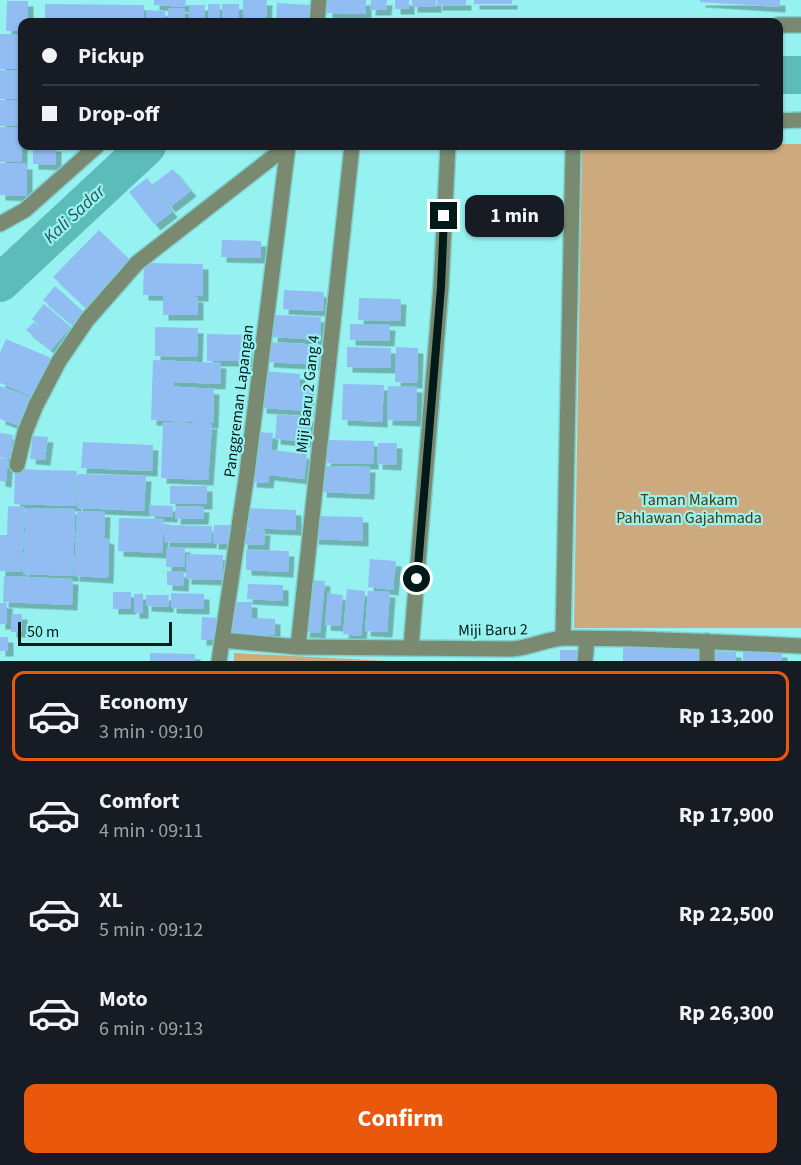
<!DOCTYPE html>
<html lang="en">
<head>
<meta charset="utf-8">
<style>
  :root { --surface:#171b24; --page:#20242c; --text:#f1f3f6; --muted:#9ea1a6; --line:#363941; --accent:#ea580c }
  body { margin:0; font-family:"Source Sans 3",sans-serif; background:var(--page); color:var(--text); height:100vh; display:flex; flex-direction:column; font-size:22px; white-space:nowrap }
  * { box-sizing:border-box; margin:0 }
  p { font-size:20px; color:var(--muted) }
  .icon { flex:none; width:33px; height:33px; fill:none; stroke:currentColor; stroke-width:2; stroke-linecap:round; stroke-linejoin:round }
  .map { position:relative; height:661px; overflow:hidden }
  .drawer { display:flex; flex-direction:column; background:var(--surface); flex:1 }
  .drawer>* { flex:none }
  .top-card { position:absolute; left:18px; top:18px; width:765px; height:132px; border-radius:12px; box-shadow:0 2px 4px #0004; display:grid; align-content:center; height:132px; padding:0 24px; background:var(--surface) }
  .scale { position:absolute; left:18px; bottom:15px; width:154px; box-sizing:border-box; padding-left:6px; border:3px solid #001919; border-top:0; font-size:16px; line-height:21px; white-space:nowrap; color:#001919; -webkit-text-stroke:4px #96f2f0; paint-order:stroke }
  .end { position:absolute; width:27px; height:27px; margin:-14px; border:8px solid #001919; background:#fff; box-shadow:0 0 0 3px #fff }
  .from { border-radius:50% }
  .bubble { position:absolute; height:42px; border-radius:12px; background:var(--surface); box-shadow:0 2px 4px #0004; font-size:20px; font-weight:700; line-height:42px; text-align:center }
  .top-card b { display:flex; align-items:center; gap:21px; height:57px; font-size:22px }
  .top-card b+b { border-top:2px solid var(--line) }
  .top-card i { width:15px; height:15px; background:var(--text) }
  ul { padding:10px 0 0; list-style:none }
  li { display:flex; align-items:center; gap:18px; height:90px; margin:0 12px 9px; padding:0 12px; border:3px solid transparent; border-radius:12px }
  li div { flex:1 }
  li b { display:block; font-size:22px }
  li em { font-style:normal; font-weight:700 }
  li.current { border-color:var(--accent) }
  li>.icon { width:54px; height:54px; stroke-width:1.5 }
  .primary-button { display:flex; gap:12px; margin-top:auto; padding:12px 24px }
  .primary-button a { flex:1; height:69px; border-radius:12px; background:var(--accent); color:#fff; font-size:24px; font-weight:700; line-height:69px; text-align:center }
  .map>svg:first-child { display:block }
</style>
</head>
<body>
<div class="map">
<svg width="801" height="661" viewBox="0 0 801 661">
  <defs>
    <filter id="shadow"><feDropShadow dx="5.5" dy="5.5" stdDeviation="0" flood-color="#0004"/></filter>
  </defs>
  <rect width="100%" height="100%" fill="#96f2f0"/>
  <path fill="#ccaa7e" d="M779 144H801V628H574L582 146H778Z
    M234 653 388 661H234Z"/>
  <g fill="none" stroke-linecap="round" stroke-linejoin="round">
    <path stroke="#5cbcba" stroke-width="38" d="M778 75H801
      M0 283 147 146"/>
  </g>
  <path fill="#92bdf2" filter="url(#shadow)" d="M154 0H186L185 7 154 5Z
    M243 0H267L266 22H243Z
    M327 0H366V14L327 13Z
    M371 0H387L386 10H370Z
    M395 0H409V9H395Z
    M412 0H436V7H412Z
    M437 0H466V5H437Z
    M474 0H512V4H474Z
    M700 0H780V7L700 2Z
    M7 1H28V22H22V31H6Z
    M277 3 311 5V22H276Z
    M45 4 144 5V22H45Z
    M208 4H220V22H209Z
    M222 4H239V22H222Z
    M189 5H205L204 22H189Z
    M168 8H185V22H168Z
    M146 10 165 11V22H146Z
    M0 34H22V69H0Z
    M0 70 22 71V99H0Z
    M0 100H22V126H0Z
    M0 127 22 128V162H0Z
    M33 146H56V165L33 164Z
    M0 163 27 164V196L0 195Z
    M173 169 191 191 170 207 153 184Z
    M147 178 172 212 155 225 129 192Z
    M99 230 132 262 87 309 53 277Z
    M222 240 261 241V258L221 257Z
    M144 263 203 264V296L143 295Z
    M55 286 86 314 75 327 43 300Z
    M284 290 324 292 323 311 283 309Z
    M163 296 198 297V315H163Z
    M359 298 401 299 400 321 358 320Z
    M44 304 71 327 51 350 26 330 34 322 48 333 32 319Z
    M273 315 321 317 320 340 272 337Z
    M350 324 390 325 389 341 350 340Z
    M155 327 198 328 197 357 155 356Z
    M207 334 247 335V361H207Z
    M6 339 51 358 34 397 0 383V353Z
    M269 342 323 345 322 365 268 362Z
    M347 347 391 348V368L347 367Z
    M396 347 418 348 417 383 395 382Z
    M153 360 221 363 220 384 174 382V386H165L214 389 213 423 151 420Z
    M263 371 300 374 299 387 309 388 308 411 261 408Z
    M343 384 384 385 382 422 342 420Z
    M0 386 34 398 23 427 0 419Z
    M388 386 417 387 416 421 387 420Z
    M277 414 311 417 308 442 275 439Z
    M163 422 212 424 208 480 161 478Z
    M255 432 273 433 271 450 307 454 304 479 269 475 268 483 251 482Z
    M0 433 13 435 10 459 0 457Z
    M33 436 48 437 45 460 30 459Z
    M326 440 374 441 373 464 325 463Z
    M83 442 153 445 152 471 81 468Z
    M378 443H397L396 465 377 464Z
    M0 458 8 459 6 482 0 481Z
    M322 466 370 467 369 494 321 492Z
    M15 469 77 471 76 506 14 504Z
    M78 474 146 476 144 511 77 508Z
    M170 486H207V504H170Z
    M149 505 173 506 172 517 149 516Z
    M8 506 25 507 22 572 0 571V535H7Z
    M176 506 204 507 203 519H175Z
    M26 508 75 509 73 576 23 574Z
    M245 508 296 510V530L244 528Z
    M77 511 105 512 104 538 109 539 108 578 74 576Z
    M314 516 363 517V541L313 539Z
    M119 518 164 519 162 553 118 551Z
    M164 525 212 526 211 543 164 542Z
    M214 525H234V544H213Z
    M242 529 265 530 264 545 242 544Z
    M167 547H185L184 567H166Z
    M246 550 289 551 288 572 246 570Z
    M187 554 223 555 222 580 186 579Z
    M370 559 396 561 393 590 368 587Z
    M167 571 184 572 183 586 167 585Z
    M4 576 73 579 72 605 3 602Z
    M309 580 325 581 320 633 304 632Z
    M248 584 283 585V601L247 599Z
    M347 589 365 591 361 636 343 634Z
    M368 591 390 592 387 632 365 631Z
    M113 592H131V609H113Z
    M171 593 204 594V609L171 608Z
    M328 593 343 595 340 626 325 625Z
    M134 594H143V613H134Z
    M146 595H169L168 607 146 606Z
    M232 602H252V618L275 619V635L231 634Z
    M0 603H7V624H0Z
    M11 614H22V632H11Z
    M202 617 217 618 216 640H201Z
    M0 637H8V651H0Z
    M623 645 700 647V661H623Z
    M560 650H582L581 661H560Z
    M711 651 736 652V661H711Z
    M743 652H782V661H743Z
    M150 653 195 654V661H150Z"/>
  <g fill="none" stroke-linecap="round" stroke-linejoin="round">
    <g stroke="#7ecfce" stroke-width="18">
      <path id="minor" d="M317 22 319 0
        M778 25H801
        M778 121 801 120
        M0 224 25 210 97 146
        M17 465 25 432 36 405 59 361 87 320 137 263 287 146
        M563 638 573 146
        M222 640 298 647 512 649C531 648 548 638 566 638 644 638 723 642 801 646
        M298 647 352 146
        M411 647 441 287 448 146
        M219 661 247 473 288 146
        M585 661 587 639
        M707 661V641"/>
    </g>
    <use href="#minor" stroke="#7a8a71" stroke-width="15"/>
  </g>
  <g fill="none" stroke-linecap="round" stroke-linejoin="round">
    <path stroke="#001919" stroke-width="8" d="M417 579 441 287 444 216"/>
  </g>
  <g text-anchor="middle" stroke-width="4.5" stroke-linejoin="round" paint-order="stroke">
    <g font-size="16" fill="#001919" stroke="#96f2f0">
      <text transform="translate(307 394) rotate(-84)" y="6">Miji Baru 2 Gang 4</text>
      <text transform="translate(238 401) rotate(-83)" y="6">Panggreman Lapangan</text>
      <text transform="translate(493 629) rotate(-1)" y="6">Miji Baru 2</text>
    </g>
    <g font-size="16" fill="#533605" stroke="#96f2f0">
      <text x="689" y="505">Taman Makam<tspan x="689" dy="18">Pahlawan Gajahmada</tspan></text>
    </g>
    <g font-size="18" font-style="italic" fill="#295453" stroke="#96f2f0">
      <text transform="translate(74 214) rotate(-43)" y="6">Kali Sadar</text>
    </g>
  </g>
</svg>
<div class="scale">50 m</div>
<i class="end from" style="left:417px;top:579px"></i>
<i class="end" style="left:444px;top:216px"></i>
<div class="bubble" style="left:465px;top:195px;width:99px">1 min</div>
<div class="top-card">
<b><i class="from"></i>Pickup</b>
<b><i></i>Drop-off</b>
</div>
</div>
<section class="drawer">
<ul>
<li class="current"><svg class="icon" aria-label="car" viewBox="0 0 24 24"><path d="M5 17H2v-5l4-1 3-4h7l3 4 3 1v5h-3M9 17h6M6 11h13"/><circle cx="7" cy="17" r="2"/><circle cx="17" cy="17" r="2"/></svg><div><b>Economy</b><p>3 min · 09:10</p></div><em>Rp 13,200</em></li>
<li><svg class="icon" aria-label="car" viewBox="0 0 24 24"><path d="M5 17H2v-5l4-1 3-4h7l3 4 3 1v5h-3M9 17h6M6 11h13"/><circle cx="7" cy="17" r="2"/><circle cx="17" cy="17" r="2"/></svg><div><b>Comfort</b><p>4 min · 09:11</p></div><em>Rp 17,900</em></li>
<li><svg class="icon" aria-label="car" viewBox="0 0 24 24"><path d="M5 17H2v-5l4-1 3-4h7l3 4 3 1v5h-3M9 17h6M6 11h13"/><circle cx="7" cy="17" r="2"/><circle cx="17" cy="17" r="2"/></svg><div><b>XL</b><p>5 min · 09:12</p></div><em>Rp 22,500</em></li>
<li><svg class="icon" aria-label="car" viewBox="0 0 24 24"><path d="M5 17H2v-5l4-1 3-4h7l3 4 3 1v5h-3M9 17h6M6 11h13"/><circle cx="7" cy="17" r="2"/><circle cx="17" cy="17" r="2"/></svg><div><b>Moto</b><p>6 min · 09:13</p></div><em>Rp 26,300</em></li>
</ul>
<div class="primary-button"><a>Confirm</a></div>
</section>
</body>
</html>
